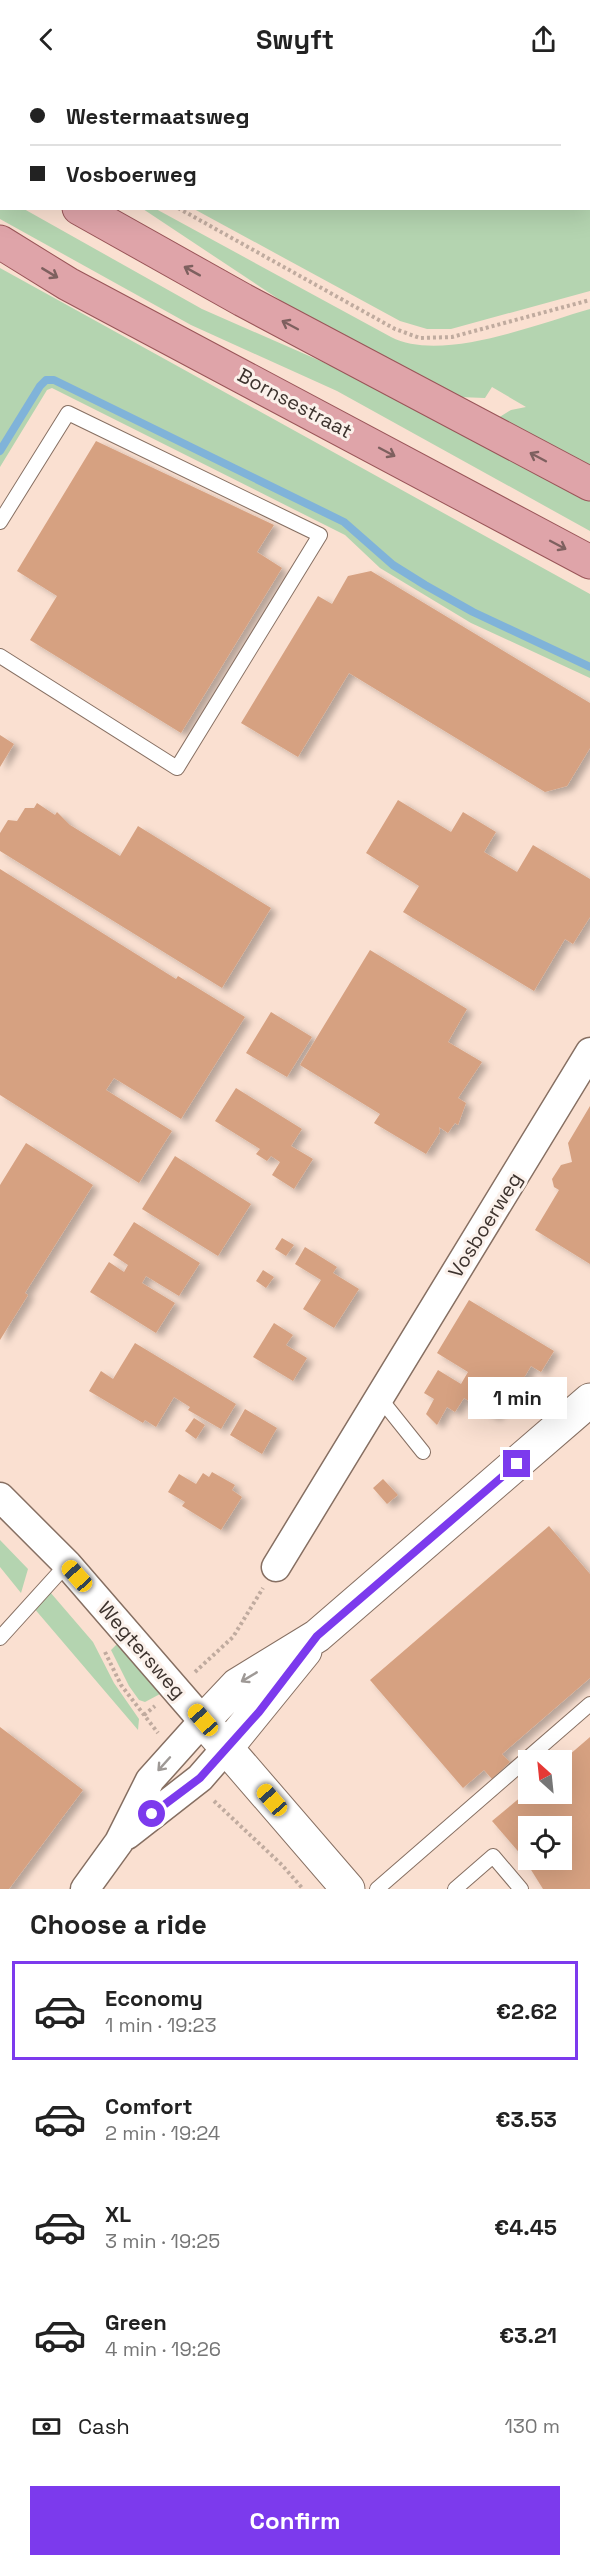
<!DOCTYPE html>
<html lang="en">
<head>
<meta charset="utf-8">
<style>
  :root { --surface:#fff; --page:#f2f2f2; --text:#222; --muted:#767676; --line:#e0e0e0; --accent:#7c3aed }
  body { margin:0; font-family:"Space Grotesk",sans-serif; background:var(--page); color:var(--text); height:100vh; display:flex; flex-direction:column; font-size:22px; white-space:nowrap }
  * { box-sizing:border-box; margin:0 }
  p { font-size:20px; color:var(--muted) }
  .icon { flex:none; width:33px; height:33px; fill:none; stroke:currentColor; stroke-width:2; stroke-linecap:round; stroke-linejoin:round }
  .map { position:relative; height:1811px; overflow:hidden }
  .panel { display:flex; flex-direction:column; background:var(--surface); flex:1 }
  .panel>* { flex:none }
  .banner { position:absolute; left:0px; top:0px; width:591px; height:132px; box-shadow:0 6px 24px #0002; display:grid; align-content:center; height:132px; padding:0 30px; background:var(--surface) }
  .needle { width:39px; rotate:333deg }
  .fabs { position:absolute; left:518px; top:1672px; display:grid; gap:12px }
  .fabs a { display:grid; place-items:center; width:54px; height:54px; border-radius:0px; background:var(--surface); box-shadow:0 6px 24px #0002; font-size:30px }
  .end { position:absolute; width:27px; height:27px; margin:-14px; border:8px solid #7c3aed; background:#fff; box-shadow:0 0 0 3px #fff }
  .from { border-radius:50% }
  .bubble { position:absolute; height:42px; border-radius:0px; background:var(--surface); box-shadow:0 6px 24px #0002; font-size:20px; font-weight:600; line-height:42px; text-align:center }
  .car { position:absolute; width:18px; height:36px; margin:-18px -9px; border-radius:8px; box-shadow:0 0 4px 2px #0007; background:linear-gradient(#f5c518 24%,#345 0 40%,#f5c518 0 76%,#345 0 86%,#f5c518 0) }
  .banner b { display:flex; align-items:center; gap:21px; height:57px; font-size:22px }
  .banner b+b { border-top:2px solid var(--line) }
  .banner i { width:15px; height:15px; background:var(--text) }
  ul { padding:0; list-style:none }
  li { display:flex; align-items:center; gap:18px; height:99px; margin:0 12px 9px; padding:0 18px; border:3px solid transparent; border-radius:0px }
  li div { flex:1 }
  li b { display:block; font-size:22px }
  li em { font-style:normal; font-weight:600 }
  li.active { border-color:var(--accent) }
  li>.icon { width:54px; height:54px; stroke-width:1.5 }
  h2 { padding:0 30px; font-size:27px; line-height:72px }
  .pay { display:flex; align-items:center; gap:15px; height:66px; padding:0 30px; font-size:22px }
  .pay p { margin-inline-start:auto }
  .action { display:flex; gap:12px; margin-top:auto; padding:12px 30px }
  .action a { flex:1; height:69px; border-radius:0px; background:var(--accent); color:#fff; font-size:24px; font-weight:600; line-height:69px; text-align:center }
  header { display:flex; justify-content:space-between; align-items:center; height:78px; padding:0 30px; background:var(--surface); font-size:27px; font-weight:600 }
  .map>svg:first-child { display:block }
</style>
</head>
<body>
<header><svg class="icon" aria-label="back" viewBox="0 0 24 24"><path d="M15 5l-7 7 7 7"/></svg>Swyft<svg class="icon" aria-label="share" viewBox="0 0 24 24"><path d="M12 15V3M7 8l5-5 5 5M5 13v7h14v-7"/></svg></header>
<div class="map">
<svg width="590" height="1811" viewBox="0 0 590 1811">
  <defs>
    <filter id="shadow"><feDropShadow dx="6" dy="4" stdDeviation="3" flood-color="#0004"/></filter>
  </defs>
  <rect width="100%" height="100%" fill="#fae0d1"/>
  <path fill="#b4d4b0" d="M0 0H370L373 1 2 2 1 22Z
    M0 117 2 130 24 131 202 231 364 302 590 423V453L337 313 191 247 0 141Z
    M590 127V213L451 251H427L400 243 194 131 590 130Z
    M143 131H156L391 259C441 285 537 246 590 231V389L498 340 511 332 526 329 492 309 485 320 459 319 289 228Z
    M0 190 590 516V600L471 545 380 490 345 457 52 310 47 312 0 389Z
    M0 1462 28 1491 21 1515 0 1489Z
    M50 1514 93 1564 114 1605 139 1641 138 1652 33 1529Z
    M117 1566 160 1616 145 1624 139 1622 129 1608 111 1572Z"/>
  <g fill="none" stroke-linecap="round" stroke-linejoin="round">
    <path stroke="#80b3d9" stroke-width="8" d="M0 373 40 308 46 302H54L344 444 393 487 425 507 473 534 590 589"/>
  </g>
  <path fill="#d6a181" fill-rule="evenodd" filter="url(#shadow)" d="M96 363 274 447 257 474 282 490 181 655 30 562 57 518 17 493Z
    M371 493 590 625V670L567 708 545 714 349 595 298 679 241 645 318 518 332 526 348 498Z
    M0 657 14 666 0 689Z
    M398 722 451 754 463 734 496 754 484 774 517 794 533 767 590 801V839L573 866 565 861 534 913 403 834 419 808 366 775Z
    M37 725 55 737 57 734 70 747 120 778 138 748 271 830 222 910 0 773V755L8 742 17 743 25 730H34Z
    M0 791 176 901 178 898 245 939 181 1041 114 1000 106 1012 172 1053 139 1105 0 1017Z
    M370 872 467 931 448 964 482 984 458 1020 466 1025 458 1047 455 1045 448 1055 439 1049 440 1054 426 1076 374 1045 380 1036 300 987Z
    M271 934 312 959 287 999 246 975Z
    M236 1010 302 1051 291 1068 313 1081 294 1111 272 1097 280 1084 271 1078 267 1083 256 1076 260 1071 215 1043Z
    M590 1028V1186L535 1152 559 1112 554 1109 552 1101 561 1087 572 1084 568 1065Z
    M26 1065 93 1107 25 1215 28 1217 0 1262V1107Z
    M175 1078 251 1126 218 1178 142 1131Z
    M134 1144 200 1185 179 1218 146 1198 142 1205 175 1225 156 1255 90 1214 109 1184 124 1194 128 1187 113 1177Z
    M282 1160 294 1167 286 1178 275 1171Z
    M305 1169 337 1189 333 1195 359 1211 334 1250 303 1231 321 1202 295 1186Z
    M263 1192 274 1199 266 1210 256 1203Z
    M469 1222 554 1273 541 1294 531 1288 512 1320 508 1318 495 1339 464 1320 455 1334 447 1329 437 1347 426 1336 434 1321 424 1315 438 1292 461 1306 468 1294 437 1275Z
    M274 1245 293 1257 286 1267 307 1280 293 1303 253 1279Z
    M135 1265 236 1326 221 1351 188 1332 190 1329 174 1319 156 1349 145 1342 143 1345 89 1313 101 1293 113 1301Z
    M245 1331 277 1350 262 1376 230 1357Z
    M194 1340 205 1347 196 1361 185 1353Z
    M212 1394 235 1407 232 1412 242 1419 221 1452 182 1428 185 1424 168 1414 179 1396 196 1406 203 1395 209 1399Z
    M383 1401 398 1417 387 1426 373 1410Z
    M549 1448 590 1496V1600L502 1676 510 1684 492 1701 484 1692 463 1710 370 1602Z
    M0 1649 83 1712 9 1811H0Z
    M590 1659V1811H543L528 1787 529 1786 492 1743 528 1713V1716H561V1684ZM528 1749H561V1782H528Z"/>
  <g fill="none" stroke-linecap="round" stroke-linejoin="round">
    <g stroke="#866f62" stroke-width="16">
      <path id="service" d="M0 444 68 335 320 457 177 690 0 578
        M379 1319 423 1374
        M0 1560 67 1486
        M377 1811 590 1626
        M455 1811 493 1778 521 1811"/>
    </g>
    <g stroke="#866f62" stroke-width="31">
      <path id="minor" d="M0 1419 67 1486 203 1643 150 1702 119 1764 85 1811
        M276 1489 590 974
        M127 1757 200 1700 227 1669"/>
    </g>
    <g stroke="#866f62" stroke-width="35">
      <path id="tertiary" d="M227 1669 305 1573
        M348 1811 203 1643 237 1607 317 1558 590 1322"/>
    </g>
    <g stroke="#995558" stroke-width="35">
      <path id="primary" d="M0 86 2 87
        M79 130 243 222 590 406
        M0 164 68 206 590 484"/>
    </g>
    <path stroke="#c0ab9f" stroke-width="4" stroke-dasharray="3 3" stroke-linecap="butt" d="M0 31 2 32
      M590 109V110
      M178 130 395 251 420 260 452 259 590 222
      M105 1574 121 1607 158 1655
      M195 1594 233 1559 263 1510
      M144 1637 155 1628
      M214 1723 282 1787 303 1811"/>
    <use href="#service" stroke="#fff" stroke-width="14"/>
    <use href="#minor" stroke="#fff" stroke-width="28"/>
    <use href="#tertiary" stroke="#fff" stroke-width="33"/>
    <use href="#primary" stroke="#dfa4a9" stroke-width="33"/>
  </g>
  <defs><path id="oneway-shaft" d="M-6 0H5M1.5-3L5.5 0L1.5 3" fill="none" stroke-width="1.6" stroke-linecap="round" stroke-linejoin="round" transform="scale(1.5)"/></defs>
  <g stroke="#7e605f">
    <use href="#oneway-shaft" transform="translate(192 193) rotate(-151)"/>
    <use href="#oneway-shaft" transform="translate(50 195) rotate(31)"/>
    <use href="#oneway-shaft" transform="translate(290 247) rotate(-152)"/>
    <use href="#oneway-shaft" transform="translate(387 374) rotate(28)"/>
    <use href="#oneway-shaft" transform="translate(538 379) rotate(-152)"/>
    <use href="#oneway-shaft" transform="translate(558 467) rotate(28)"/>
  </g>
  <g stroke="#9e9996">
    <use href="#oneway-shaft" transform="translate(249 1599) rotate(149)"/>
    <use href="#oneway-shaft" transform="translate(164 1686) rotate(132)"/>
  </g>
  <g fill="none" stroke-linecap="round" stroke-linejoin="round">
    <path stroke="#7c3aed" stroke-width="8" d="M152 1736 200 1700 259 1634 317 1558 517 1386"/>
  </g>
  <g text-anchor="middle" stroke-width="6" stroke-linejoin="round" paint-order="stroke">
    <g font-size="20" fill="#3d332e" stroke="#fbf1eb">
      <text transform="translate(295 325) rotate(28)" y="7">Bornsestraat</text>
      <text transform="translate(485 1147) rotate(-58)" y="7">Vosboerweg</text>
      <text transform="translate(142 1572) rotate(49)" y="7">Wegtersweg</text>
    </g>
  </g>
</svg>
<div class="fabs">
<a><svg class="needle" viewBox="-14 -14 28 28"><path d="M0-13l5 13h-10z" fill="#e53935"/><path d="M0 13l5-13h-10z" fill="#767676"/></svg></a>
<a><svg class="icon" aria-label="locate" viewBox="0 0 24 24"><circle cx="12" cy="12" r="6"/><path d="M12 2v4M12 18v4M2 12h4M18 12h4"/></svg></a>
</div>
<i class="end from" style="left:152px;top:1736px"></i>
<i class="end" style="left:517px;top:1386px"></i>
<div class="bubble" style="left:468px;top:1299px;width:99px">1 min</div>
<i class="car" style="left:77px;top:1498px;rotate:318deg"></i>
<i class="car" style="left:203px;top:1642px;rotate:319deg"></i>
<i class="car" style="left:272px;top:1722px;rotate:319deg"></i>
<div class="banner">
<b><i class="from"></i>Westermaatsweg</b>
<b><i></i>Vosboerweg</b>
</div>
</div>
<section class="panel">
<h2>Choose a ride</h2>
<ul>
<li class="active"><svg class="icon" aria-label="car" viewBox="0 0 24 24"><path d="M5 17H2v-5l4-1 3-4h7l3 4 3 1v5h-3M9 17h6M6 11h13"/><circle cx="7" cy="17" r="2"/><circle cx="17" cy="17" r="2"/></svg><div><b>Economy</b><p>1 min · 19:23</p></div><em>€2.62</em></li>
<li><svg class="icon" aria-label="car" viewBox="0 0 24 24"><path d="M5 17H2v-5l4-1 3-4h7l3 4 3 1v5h-3M9 17h6M6 11h13"/><circle cx="7" cy="17" r="2"/><circle cx="17" cy="17" r="2"/></svg><div><b>Comfort</b><p>2 min · 19:24</p></div><em>€3.53</em></li>
<li><svg class="icon" aria-label="car" viewBox="0 0 24 24"><path d="M5 17H2v-5l4-1 3-4h7l3 4 3 1v5h-3M9 17h6M6 11h13"/><circle cx="7" cy="17" r="2"/><circle cx="17" cy="17" r="2"/></svg><div><b>XL</b><p>3 min · 19:25</p></div><em>€4.45</em></li>
<li><svg class="icon" aria-label="car" viewBox="0 0 24 24"><path d="M5 17H2v-5l4-1 3-4h7l3 4 3 1v5h-3M9 17h6M6 11h13"/><circle cx="7" cy="17" r="2"/><circle cx="17" cy="17" r="2"/></svg><div><b>Green</b><p>4 min · 19:26</p></div><em>€3.21</em></li>
</ul>
<div class="pay"><svg class="icon" aria-label="cash" viewBox="0 0 24 24"><path d="M3 7h18v10H3z"/><circle cx="12" cy="12" r="2"/></svg>Cash<p>130 m</p></div>
<div class="action"><a>Confirm</a></div>
</section>
</body>
</html>
